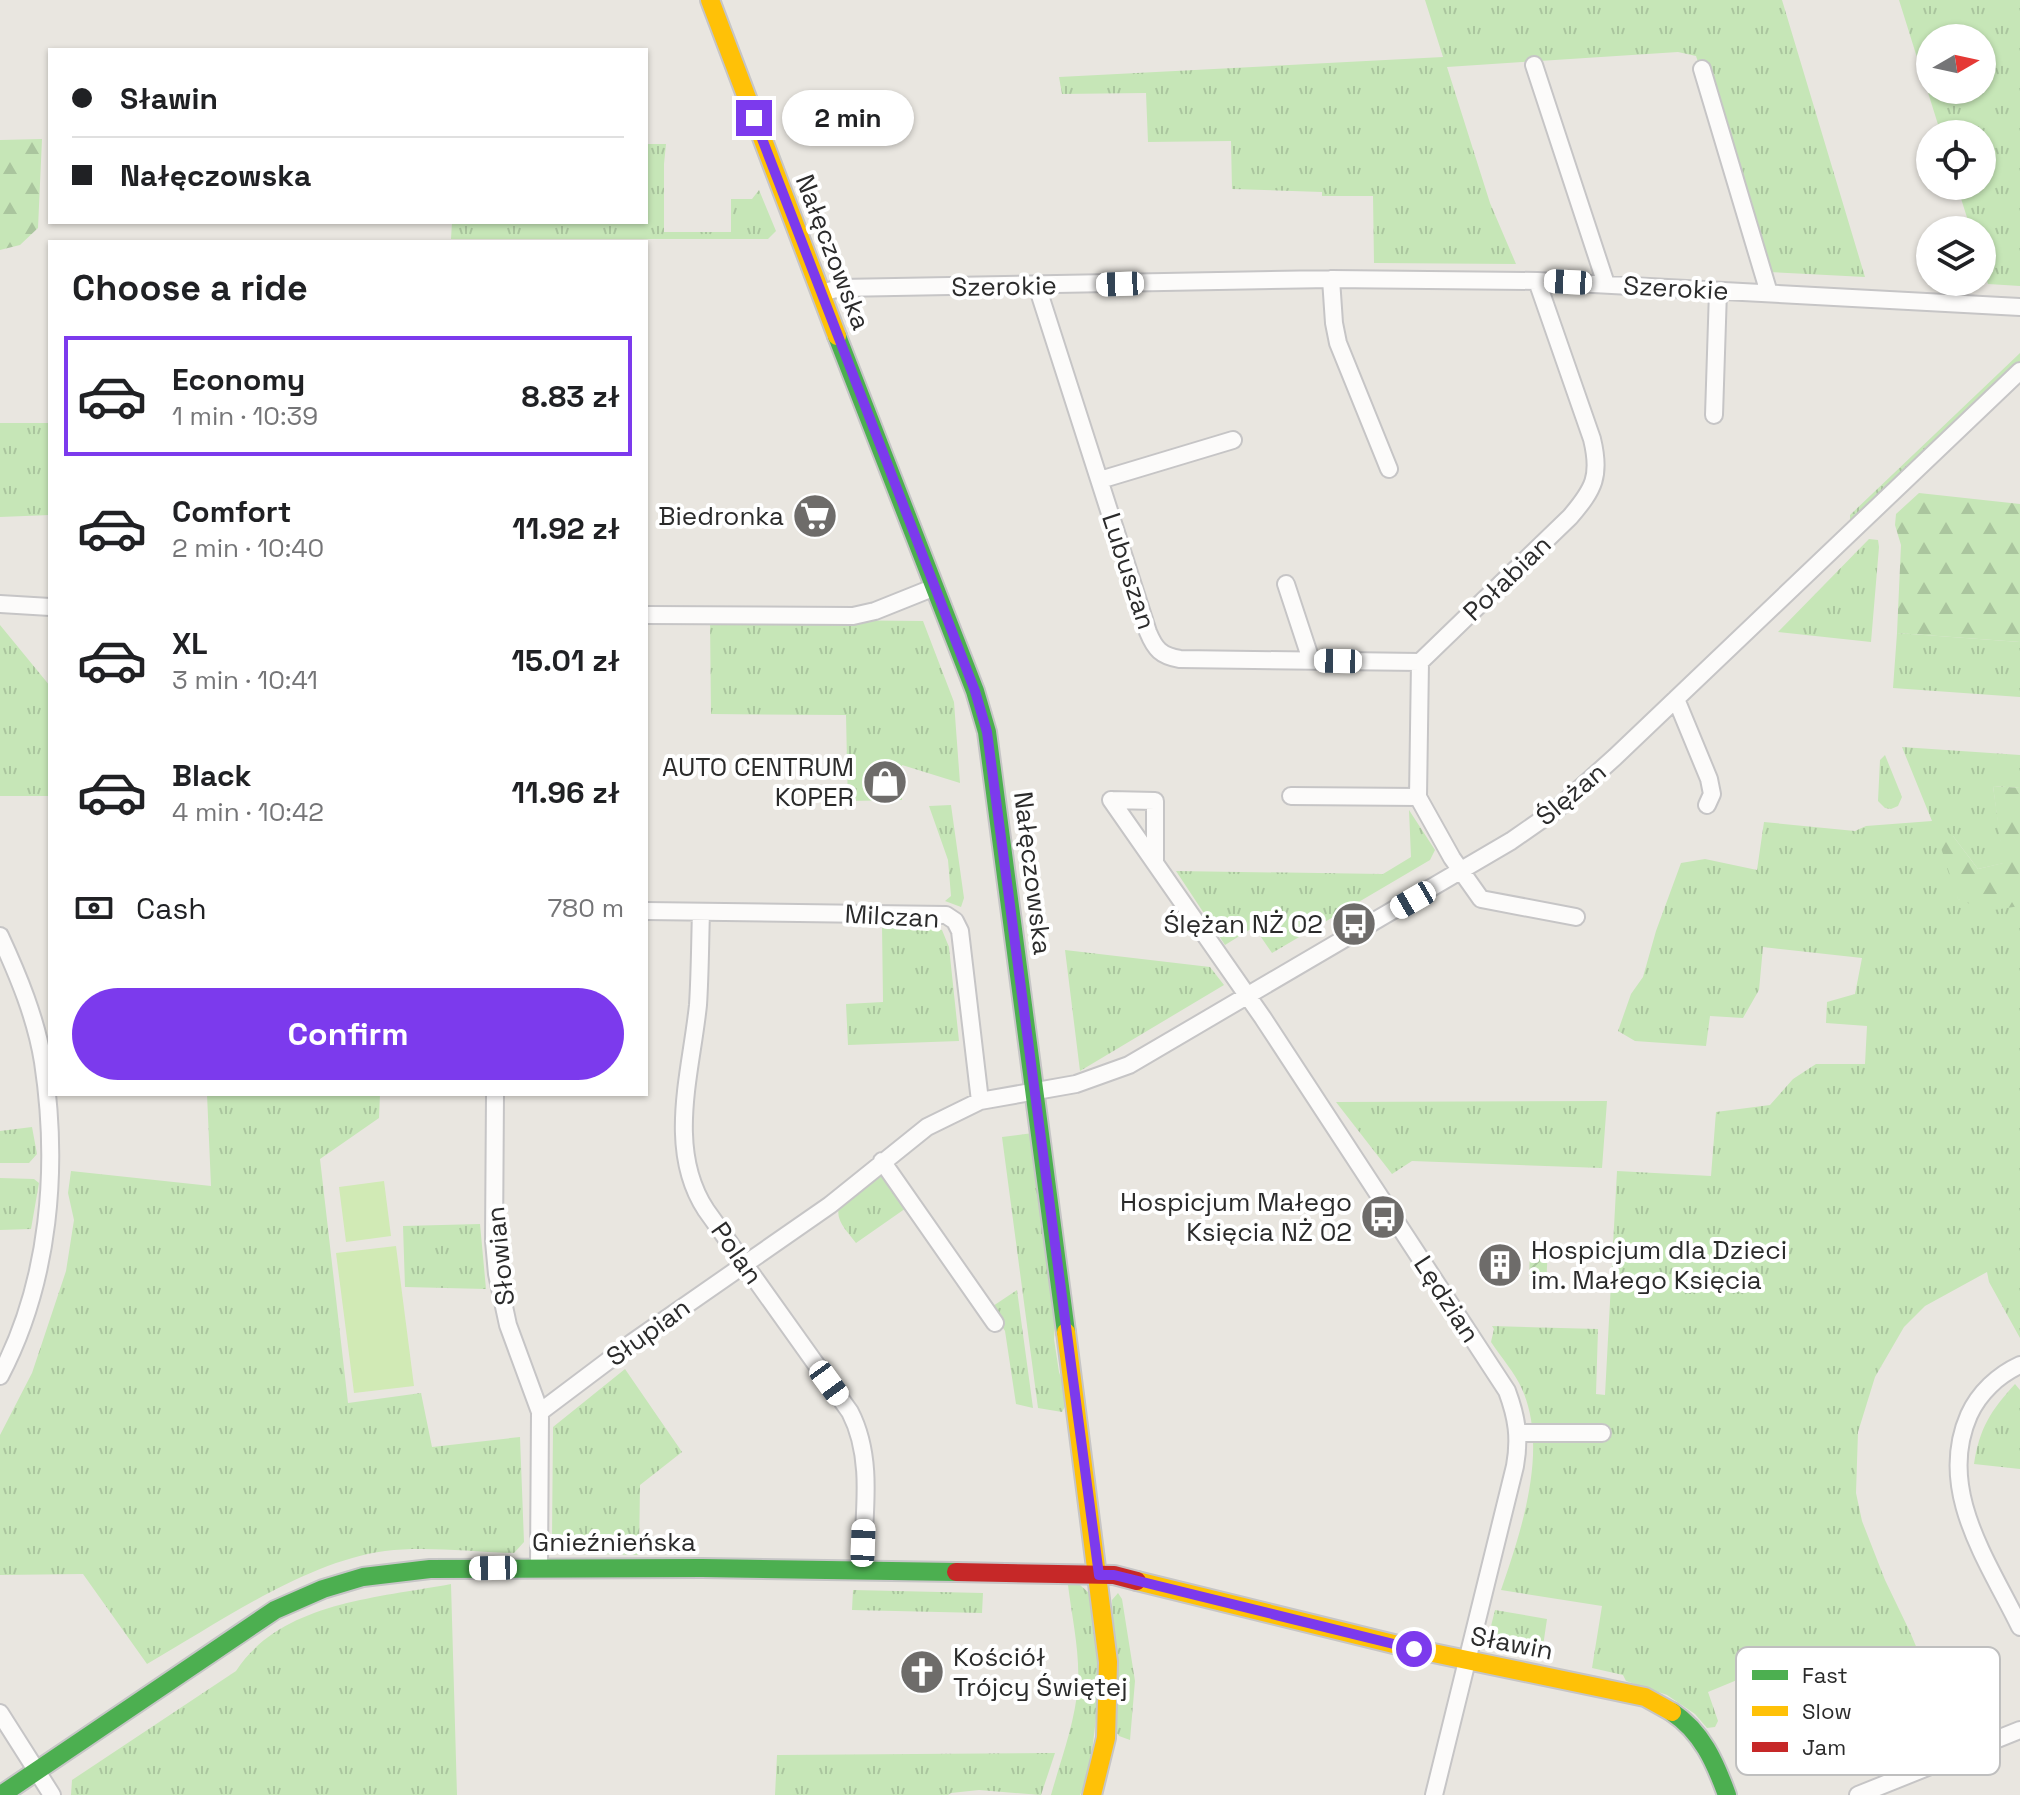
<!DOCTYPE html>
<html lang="en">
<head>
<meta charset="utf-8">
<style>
  :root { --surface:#fff; --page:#f6f6f6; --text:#202124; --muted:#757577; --line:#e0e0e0; --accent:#7c3aed }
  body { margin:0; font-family:"Space Grotesk",sans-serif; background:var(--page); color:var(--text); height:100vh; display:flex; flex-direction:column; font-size:30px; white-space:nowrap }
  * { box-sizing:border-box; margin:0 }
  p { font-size:26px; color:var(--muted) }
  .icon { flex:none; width:44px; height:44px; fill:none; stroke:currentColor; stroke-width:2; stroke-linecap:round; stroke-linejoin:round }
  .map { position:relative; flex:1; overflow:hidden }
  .drawer { position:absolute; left:48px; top:240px; width:600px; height:856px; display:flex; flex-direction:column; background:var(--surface); border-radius:0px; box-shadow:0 2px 6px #0004 }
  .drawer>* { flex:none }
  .banner { position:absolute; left:48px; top:48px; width:600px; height:176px; border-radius:0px; box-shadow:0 2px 6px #0004; display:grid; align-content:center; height:176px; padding:0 24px; background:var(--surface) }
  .needle { width:52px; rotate:81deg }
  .fabs { position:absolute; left:1916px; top:24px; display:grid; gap:16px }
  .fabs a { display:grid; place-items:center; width:80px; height:80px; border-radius:50%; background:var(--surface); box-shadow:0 2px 6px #0004; font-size:40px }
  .end { position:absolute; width:36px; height:36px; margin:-18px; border:10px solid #7c3aed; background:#fff; box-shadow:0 0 0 4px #fff }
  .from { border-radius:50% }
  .bubble { position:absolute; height:56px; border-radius:28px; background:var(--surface); box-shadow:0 2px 6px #0004; font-size:26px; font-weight:800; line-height:56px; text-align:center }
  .car { position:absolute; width:24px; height:48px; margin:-24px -12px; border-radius:10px; box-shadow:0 0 6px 2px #0007; background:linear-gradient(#fff 24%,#345 0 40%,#fff 0 76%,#345 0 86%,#fff 0) }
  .banner b { display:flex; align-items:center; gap:28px; height:76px; font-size:30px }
  .banner b+b { border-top:2px solid var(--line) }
  .banner i { width:20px; height:20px; background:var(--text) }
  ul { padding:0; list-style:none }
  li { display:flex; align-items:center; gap:24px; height:120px; margin:0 16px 12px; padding:0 8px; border:4px solid transparent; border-radius:0px }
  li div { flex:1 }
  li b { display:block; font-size:30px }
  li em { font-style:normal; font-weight:800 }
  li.current { border-color:var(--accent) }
  li>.icon { width:72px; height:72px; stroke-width:1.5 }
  h2 { padding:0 24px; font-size:36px; line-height:96px }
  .pay { display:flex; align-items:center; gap:20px; height:88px; padding:0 24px; font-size:30px }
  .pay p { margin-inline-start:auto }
  .button { display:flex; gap:16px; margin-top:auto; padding:16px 24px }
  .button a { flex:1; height:92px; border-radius:48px; background:var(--accent); color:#fff; font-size:32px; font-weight:800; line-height:92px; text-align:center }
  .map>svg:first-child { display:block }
</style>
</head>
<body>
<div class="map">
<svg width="2020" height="1795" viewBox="0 0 2020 1795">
  <defs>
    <pattern id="grass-tufts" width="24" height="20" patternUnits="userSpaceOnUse" patternTransform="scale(2)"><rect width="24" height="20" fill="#c6e6b7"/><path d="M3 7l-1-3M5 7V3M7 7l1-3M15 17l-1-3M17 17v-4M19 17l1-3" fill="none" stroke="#aac59e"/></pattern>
    <pattern id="forest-firs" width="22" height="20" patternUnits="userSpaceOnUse" patternTransform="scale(2)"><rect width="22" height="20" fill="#c6e6b7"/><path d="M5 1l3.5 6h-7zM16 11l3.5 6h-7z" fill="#aac59e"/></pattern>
    <pattern id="garden-furrows" width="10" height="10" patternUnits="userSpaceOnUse" patternTransform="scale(2)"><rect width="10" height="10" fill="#c6e6b7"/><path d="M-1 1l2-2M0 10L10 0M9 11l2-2" fill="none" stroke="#aac59e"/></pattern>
  </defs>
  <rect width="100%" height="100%" fill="#e9e6e0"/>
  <path fill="url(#grass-tufts)" fill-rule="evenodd" d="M1425 0H1782L1865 277 1768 272 1696 56 1678 52 1447 67 1490 203 1516 264 1374 263 1373 196H1322V192L1232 189 1231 141 1148 142 1146 93 1062 94 1059 77 1443 57Z
    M1899 0H2020V286L1988 284 1982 265V230H1971L1957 186H1982V134H1941ZM1930 38H1982V90H1930Z
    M646 144H666L664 164V232H731V199H752L759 190 776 231 768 239H451L452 222H646Z
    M2020 353V361L1850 522V515Z
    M0 423H50V515L0 517Z
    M1869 539 1878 540 1879 547 1871 642 1778 632Z
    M710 619 923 621 954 702 960 783 902 765V800L849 801 848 808 846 715 711 714Z
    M0 625 50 686V796H0Z
    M1897 633 2020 642V697L1893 688Z
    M1902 747 2020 755V788L1993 786 2004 863 1978 869 1953 836 1958 899 2020 906V1338L1989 1282 1987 1272 1925 1306 1904 1327 1875 1377 1858 1432 1856 1493 1862 1521 1885 1580 1910 1632 1957 1744 1877 1775 1845 1687 1812 1649 1708 1692 1718 1721 1715 1727 1707 1728 1695 1714 1667 1695 1626 1681 1623 1675 1592 1668 1602 1606 1501 1590C1521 1532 1549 1449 1522 1389 1515 1373 1501 1357 1491 1342L1494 1329 1492 1326 1598 1329 1596 1394 1605 1395 1617 1171 1711 1176 1716 1112 1770 1105 1793 1079 1816 1064H1865L1867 1026 1826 1023 1827 1002 1855 994 1862 958 1763 947 1759 990 1743 1018 1710 1016 1706 1046 1635 1041 1618 1031 1631 994 1643 977 1656 931 1681 863 1705 859 1757 870 1764 822 1855 831 1866 826 1932 821Z
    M1885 755 1902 797 1898 806 1891 809 1885 808 1878 801 1880 760Z
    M951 805 964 898 961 907 945 901 951 896 948 860 929 806Z
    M1409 810 1435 850 1430 860 1272 953 1254 927 1225 945 1176 871 1383 874 1411 857Z
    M882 925H923L942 930 949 947 959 1041 848 1045 846 1004 883 1002Z
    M1065 950 1210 967 1224 985 1080 1071Z
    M207 1094H380L379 1118 320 1159 348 1403 421 1393 432 1447 520 1437 524 1542 514 1553C472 1552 426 1546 385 1551 304 1562 217 1624 147 1664L83 1574 0 1575V1435L32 1373 66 1271 74 1220 68 1193 71 1171 211 1186Z
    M1607 1101 1602 1168 1412 1161 1392 1174 1336 1102Z
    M32 1127 37 1154 29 1163H0V1131Z
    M1033 1133 1056 1311 1054 1339 1059 1372 1066 1392 1067 1403 1062 1412 1038 1408 1002 1137Z
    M881 1171 909 1206 856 1243C848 1232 835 1221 839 1207Z
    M0 1178 34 1179 39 1183 31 1229 0 1230Z
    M480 1224 486 1289 405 1287 403 1226Z
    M1017 1290 1033 1408 1016 1404 1005 1331 990 1308Z
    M625 1369 682 1452 640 1485 639 1555 564 1553 552 1538 553 1427Z
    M2015 1384 2020 1390V1469L1974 1464C1980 1427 1990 1412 2015 1384Z
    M451 1584 457 1795H71L72 1780 236 1671C281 1602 378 1598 451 1584Z
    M1068 1585H1080L1089 1593 1101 1676 1089 1777 1080 1795H1051C1061 1759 1075 1723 1078 1685 1080 1652 1072 1618 1068 1585Z
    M853 1590 983 1593 982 1613 852 1610Z
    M1118 1593 1122 1599 1135 1681 1130 1740 1119 1736 1116 1732 1112 1600Z
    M1495 1610 1547 1619 1542 1653 1509 1647 1507 1642 1488 1638Z
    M1055 1753 1041 1795 979 1790 951 1793 948 1795H775L777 1755Z"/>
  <path fill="url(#forest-firs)" d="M42 139 38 228 20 245 0 250V140Z
    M1919 493 2020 504V642L1897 633 1901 545 1895 525 1896 514Z
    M1993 786 2020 788V906L1987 911 1958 899 1932 821 1953 836 1978 869 2003 863Z"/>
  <path fill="url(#garden-furrows)" d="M1530 1246 1548 1247 1546 1287 1529 1286Z"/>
  <path fill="#d1eab5" d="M384 1181 391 1236 346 1242 339 1187Z
    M396 1246 414 1386 354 1393 336 1253Z"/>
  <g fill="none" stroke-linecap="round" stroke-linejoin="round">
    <g stroke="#c6c5c6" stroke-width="20">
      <path id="street" d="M1534 65 1606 284
        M1702 69 1769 293
        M1331 279 1334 323 1338 343 1389 469
        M1537 281 1592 439C1601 476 1594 489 1570 517L1420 662 1418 797 1452 858 1481 899 1576 917
        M1037 286 1148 632C1155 649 1161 656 1180 659L1420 662
        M821 293 840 288 1331 279 1537 281 2020 307
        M1714 415 1718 291
        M1100 480 1233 440
        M1286 584 1311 660
        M0 604 50 607
        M646 615 853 616 875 611 935 587
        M1676 699 1709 779 1712 794 1707 805
        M1291 796 1418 797
        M1111 800 1263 1018 1507 1391C1517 1418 1520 1438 1515 1466L1434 1795
        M1111 800 1155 801V862
        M646 911 946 915 955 921 960 931 980 1101
        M701 912C700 943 700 974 698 1005 691 1073 666 1149 706 1210L850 1412C875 1460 863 1518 862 1570
        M0 936C18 975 36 1018 43 1062 59 1167 50 1281 0 1376
        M495 1094 494 1241 497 1274 508 1325 540 1412 539 1567
        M882 1161 995 1323
        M2020 1365C1998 1375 1979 1393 1969 1415 1936 1490 1988 1561 2020 1627
        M540 1412 633 1342 830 1205 927 1127 980 1101 1076 1084 1129 1065 1511 841 1557 809 1615 757 2020 371
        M1519 1433H1602
        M0 1713 52 1795
        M1858 1795 2020 1730"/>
    </g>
    <g stroke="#c6c5c6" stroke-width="22">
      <path id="fast" d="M837 336 975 691 987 732 1066 1332
        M1672 1712C1702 1732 1715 1762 1727 1795
        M1 1795 275 1610 323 1589 363 1577 430 1569 702 1568 956 1572"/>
    </g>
    <g stroke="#c6c5c6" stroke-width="22">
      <path id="slow" d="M710 0 837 336
        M1066 1332 1108 1662 1106 1738 1092 1795
        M1137 1581 1414 1649 1645 1697 1672 1712"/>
    </g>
    <g stroke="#c6c5c6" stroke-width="22">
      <path id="jam" d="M956 1572 1114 1575 1137 1581"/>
    </g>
    <use href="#street" stroke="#fcfbfa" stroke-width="16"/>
    <use href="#fast" stroke="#4caf50" stroke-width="18"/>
    <use href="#slow" stroke="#ffc107" stroke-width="18"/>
    <use href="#jam" stroke="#c62828" stroke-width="18"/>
  </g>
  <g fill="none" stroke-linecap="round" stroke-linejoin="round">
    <path stroke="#7c3aed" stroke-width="10" d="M754 118 975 691 987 732 1099 1575H1114L1414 1649"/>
  </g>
  <defs>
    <g id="supermarket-disc" transform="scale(2.3)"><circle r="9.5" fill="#6e6c6a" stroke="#fff"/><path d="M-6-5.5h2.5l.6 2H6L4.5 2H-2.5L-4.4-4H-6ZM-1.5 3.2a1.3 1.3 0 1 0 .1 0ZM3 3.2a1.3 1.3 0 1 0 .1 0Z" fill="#fff"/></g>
    <g id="shop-disc" transform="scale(2.3)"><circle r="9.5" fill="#6e6c6a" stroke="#fff"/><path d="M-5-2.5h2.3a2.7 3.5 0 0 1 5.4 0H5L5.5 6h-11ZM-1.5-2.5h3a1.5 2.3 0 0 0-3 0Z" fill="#fff"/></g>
    <g id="bus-disc" transform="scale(2.3)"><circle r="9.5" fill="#6e6c6a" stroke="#fff"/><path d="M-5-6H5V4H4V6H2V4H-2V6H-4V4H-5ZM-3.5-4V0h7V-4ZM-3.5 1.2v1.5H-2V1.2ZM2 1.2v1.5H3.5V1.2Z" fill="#fff"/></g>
    <g id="building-disc" transform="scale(2.3)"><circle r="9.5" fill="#6e6c6a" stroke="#fff"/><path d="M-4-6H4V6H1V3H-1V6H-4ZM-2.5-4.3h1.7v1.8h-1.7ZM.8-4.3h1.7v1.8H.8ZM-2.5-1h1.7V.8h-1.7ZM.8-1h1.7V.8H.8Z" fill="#fff"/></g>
    <g id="church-disc" transform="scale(2.3)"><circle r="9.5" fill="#6e6c6a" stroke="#fff"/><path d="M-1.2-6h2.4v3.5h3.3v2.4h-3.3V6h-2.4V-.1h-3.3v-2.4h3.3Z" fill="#fff"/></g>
  </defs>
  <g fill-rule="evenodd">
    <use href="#supermarket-disc" x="815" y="516"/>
    <use href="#shop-disc" x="885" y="782"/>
    <use href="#bus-disc" x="1354" y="924"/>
    <use href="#bus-disc" x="1383" y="1217"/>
    <use href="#building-disc" x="1500" y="1265"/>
    <use href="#church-disc" x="922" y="1672"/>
  </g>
  <g text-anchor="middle" stroke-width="8" stroke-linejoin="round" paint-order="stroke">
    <g font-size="26" fill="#2b2b2b" stroke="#fff">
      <text transform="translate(833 252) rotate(69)" y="9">Nałęczowska</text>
      <text transform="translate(1004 286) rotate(-1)" y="9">Szerokie</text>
      <text transform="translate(1676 288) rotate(3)" y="9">Szerokie</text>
      <text transform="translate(1129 571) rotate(72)" y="9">Lubuszan</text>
      <text transform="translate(1507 578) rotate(-44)" y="9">Połabian</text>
      <text transform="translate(1571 794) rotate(-40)" y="9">Ślężan</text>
      <text transform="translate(1033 873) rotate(83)" y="9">Nałęczowska</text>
      <text transform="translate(892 916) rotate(3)" y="9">Milczan</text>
      <text transform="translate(737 1253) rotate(55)" y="9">Polan</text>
      <text transform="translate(500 1256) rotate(-96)" y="9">Słowian</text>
      <text transform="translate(1447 1299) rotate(57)" y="9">Lędzian</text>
      <text transform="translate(648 1332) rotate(-36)" y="9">Słupian</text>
      <text x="614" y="1551">Gnieźnieńska</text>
      <text transform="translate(1512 1643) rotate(11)" y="9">Sławin</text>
    </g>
    <g font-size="26" fill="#2b2b2b" stroke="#fff" text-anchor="end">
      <text x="784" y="525">Biedronka</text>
      <text x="854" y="776">AUTO CENTRUM<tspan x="854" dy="30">KOPER</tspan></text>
      <text x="1323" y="933">Ślężan NŻ 02</text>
      <text x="1352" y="1211">Hospicjum Małego<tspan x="1352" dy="30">Księcia NŻ 02</tspan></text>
      <text x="1531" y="1259" text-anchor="start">Hospicjum dla Dzieci<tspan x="1531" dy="30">im. Małego Księcia</tspan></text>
      <text x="953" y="1666" text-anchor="start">Kościół<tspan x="953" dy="30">Trójcy Świętej</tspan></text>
    </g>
  </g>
  <rect x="1736" y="1647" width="264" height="128" rx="12" fill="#fff" stroke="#bfbfbf" stroke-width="2"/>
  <rect x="1752" y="1670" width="36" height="10" fill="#4caf50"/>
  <rect x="1752" y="1706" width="36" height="10" fill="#ffc107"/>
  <rect x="1752" y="1742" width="36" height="10" fill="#c62828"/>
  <g font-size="22" fill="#2b2b2b">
    <text x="1802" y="1683">Fast</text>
    <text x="1802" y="1719">Slow</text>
    <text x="1802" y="1755">Jam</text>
  </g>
</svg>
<div class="fabs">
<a><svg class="needle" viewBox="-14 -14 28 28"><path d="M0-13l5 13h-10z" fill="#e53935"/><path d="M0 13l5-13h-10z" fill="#757577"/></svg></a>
<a><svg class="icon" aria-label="locate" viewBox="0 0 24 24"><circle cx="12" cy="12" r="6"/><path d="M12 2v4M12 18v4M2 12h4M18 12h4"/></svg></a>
<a><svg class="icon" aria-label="layers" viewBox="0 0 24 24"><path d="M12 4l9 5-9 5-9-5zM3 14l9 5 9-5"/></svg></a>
</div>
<i class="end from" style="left:1414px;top:1649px"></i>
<i class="end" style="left:754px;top:118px"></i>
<div class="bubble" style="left:782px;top:90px;width:132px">2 min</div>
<i class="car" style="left:1568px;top:282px;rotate:273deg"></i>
<i class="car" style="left:1120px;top:284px;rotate:268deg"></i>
<i class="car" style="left:1338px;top:661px;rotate:271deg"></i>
<i class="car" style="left:1413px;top:900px;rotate:240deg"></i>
<i class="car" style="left:829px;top:1383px;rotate:144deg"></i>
<i class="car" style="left:863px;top:1543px;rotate:2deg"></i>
<i class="car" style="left:493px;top:1568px;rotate:269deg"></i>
<div class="banner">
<b><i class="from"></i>Sławin</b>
<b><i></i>Nałęczowska</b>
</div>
<section class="drawer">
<h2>Choose a ride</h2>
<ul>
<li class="current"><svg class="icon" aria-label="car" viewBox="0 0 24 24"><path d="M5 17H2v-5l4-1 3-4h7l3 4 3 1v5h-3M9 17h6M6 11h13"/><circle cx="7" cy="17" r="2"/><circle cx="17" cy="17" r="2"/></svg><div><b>Economy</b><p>1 min · 10:39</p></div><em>8.83 zł</em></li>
<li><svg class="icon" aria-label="car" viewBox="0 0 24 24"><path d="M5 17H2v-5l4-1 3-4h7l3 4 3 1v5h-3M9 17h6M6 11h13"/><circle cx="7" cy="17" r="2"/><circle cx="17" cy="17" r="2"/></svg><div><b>Comfort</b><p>2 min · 10:40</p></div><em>11.92 zł</em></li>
<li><svg class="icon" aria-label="car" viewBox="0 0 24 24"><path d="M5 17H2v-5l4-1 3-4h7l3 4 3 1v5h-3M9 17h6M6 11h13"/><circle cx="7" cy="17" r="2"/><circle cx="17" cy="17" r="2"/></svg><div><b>XL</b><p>3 min · 10:41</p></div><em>15.01 zł</em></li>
<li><svg class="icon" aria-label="car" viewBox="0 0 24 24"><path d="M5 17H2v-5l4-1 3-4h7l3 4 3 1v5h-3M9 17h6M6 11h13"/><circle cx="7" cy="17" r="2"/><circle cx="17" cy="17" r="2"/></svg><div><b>Black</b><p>4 min · 10:42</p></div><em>11.96 zł</em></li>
</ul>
<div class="pay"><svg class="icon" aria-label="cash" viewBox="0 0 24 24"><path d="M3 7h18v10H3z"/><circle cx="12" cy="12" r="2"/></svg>Cash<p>780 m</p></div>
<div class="button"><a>Confirm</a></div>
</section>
</div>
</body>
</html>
